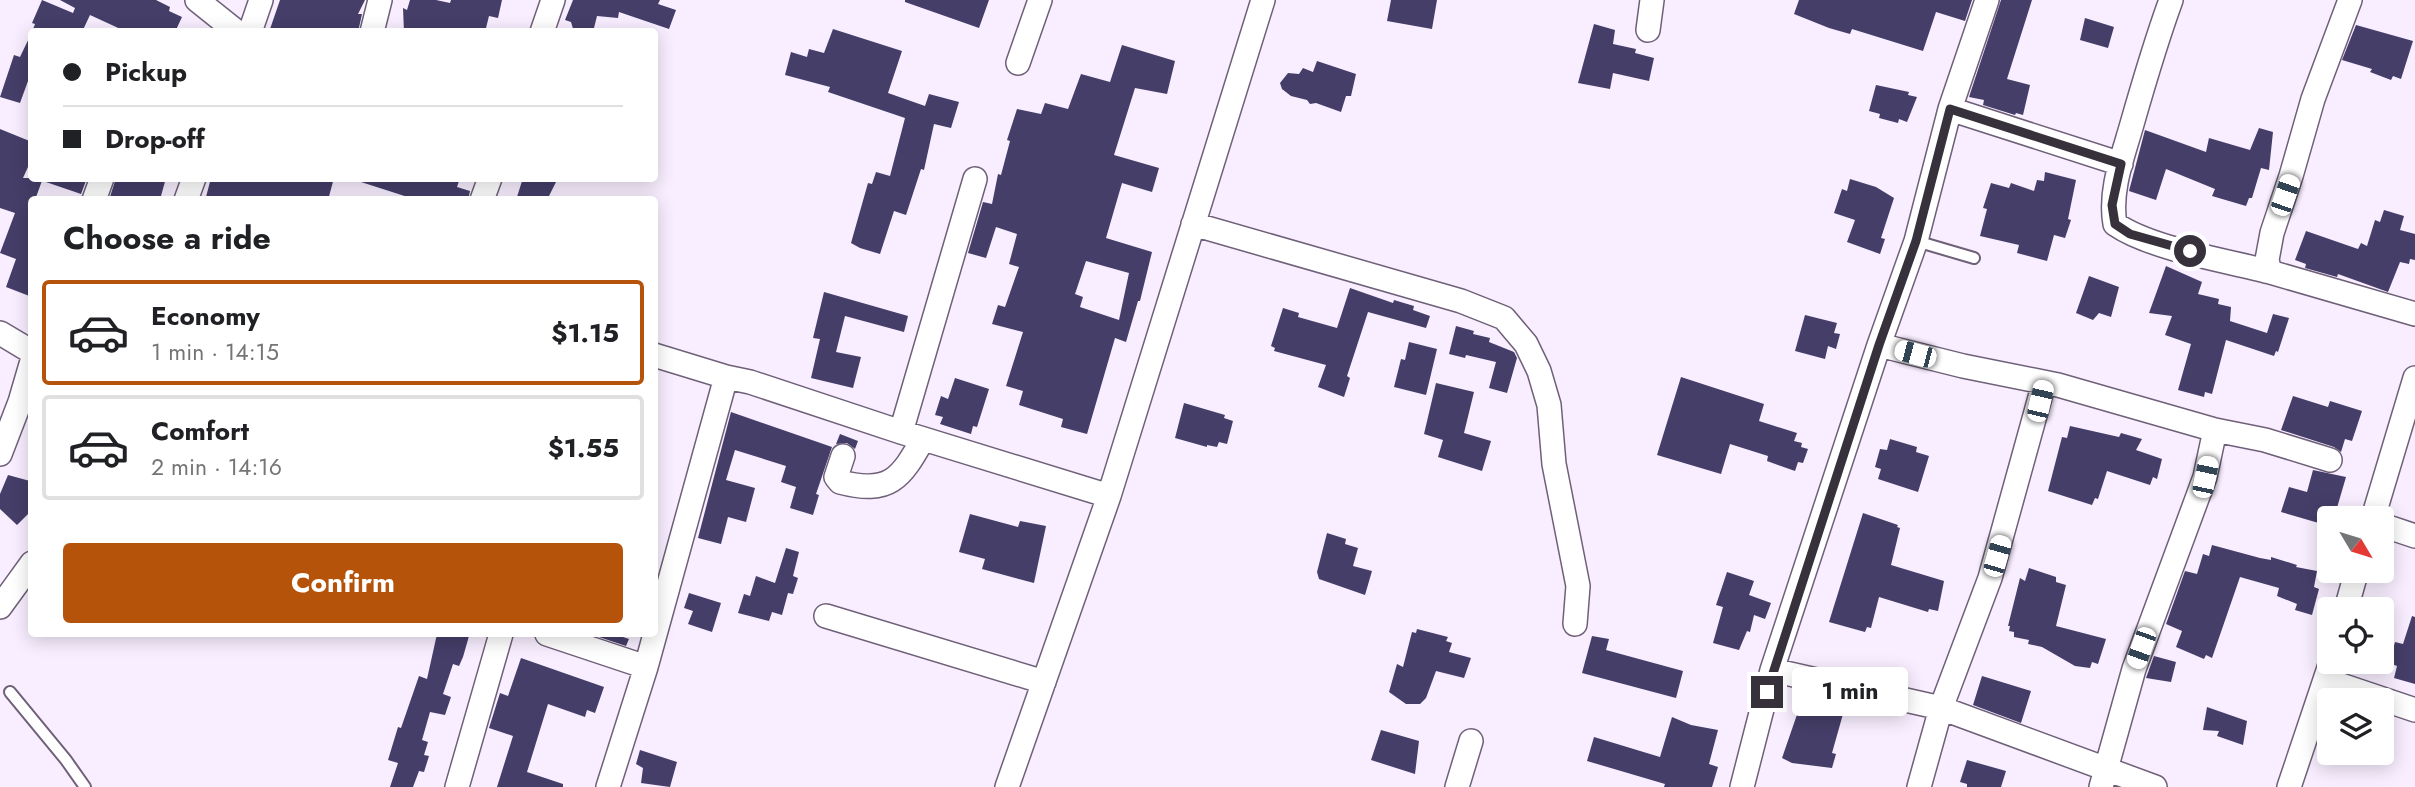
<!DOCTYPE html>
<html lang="en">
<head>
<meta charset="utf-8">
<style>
  :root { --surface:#fff; --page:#f6f6f6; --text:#202124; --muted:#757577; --line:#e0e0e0; --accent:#b45309 }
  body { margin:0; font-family:Jost,sans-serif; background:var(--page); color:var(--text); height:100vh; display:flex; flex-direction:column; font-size:26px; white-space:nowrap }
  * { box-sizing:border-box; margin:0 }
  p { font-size:23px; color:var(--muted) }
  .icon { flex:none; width:38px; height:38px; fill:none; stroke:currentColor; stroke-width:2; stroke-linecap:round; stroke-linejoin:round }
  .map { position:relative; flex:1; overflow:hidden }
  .drawer { position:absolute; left:28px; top:196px; width:630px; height:441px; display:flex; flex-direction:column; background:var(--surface); border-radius:7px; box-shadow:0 4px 18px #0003 }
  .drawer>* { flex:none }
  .top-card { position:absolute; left:28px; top:28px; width:630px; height:154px; border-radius:7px; box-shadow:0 4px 18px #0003; display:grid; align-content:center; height:154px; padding:0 35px; background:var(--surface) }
  .needle { width:46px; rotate:128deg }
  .controls { position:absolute; left:2317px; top:506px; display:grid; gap:14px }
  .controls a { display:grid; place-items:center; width:77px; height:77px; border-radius:7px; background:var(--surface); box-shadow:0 4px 18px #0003; font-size:35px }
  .end { position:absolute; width:32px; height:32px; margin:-16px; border:9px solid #37313c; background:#fff; box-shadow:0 0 0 4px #fff }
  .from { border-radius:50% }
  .bubble { position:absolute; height:49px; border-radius:7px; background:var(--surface); box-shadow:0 4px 18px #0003; font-size:23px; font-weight:700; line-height:49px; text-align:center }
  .car { position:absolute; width:21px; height:42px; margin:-21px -10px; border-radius:9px; box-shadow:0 0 5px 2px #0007; background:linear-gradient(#fff 24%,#345 0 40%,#fff 0 76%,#345 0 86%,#fff 0) }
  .top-card b { display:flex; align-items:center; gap:24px; height:66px; font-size:26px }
  .top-card b+b { border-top:2px solid var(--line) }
  .top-card i { width:18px; height:18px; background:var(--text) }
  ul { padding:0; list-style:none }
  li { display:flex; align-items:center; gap:21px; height:105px; margin:0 14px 10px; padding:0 21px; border:4px solid var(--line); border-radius:7px }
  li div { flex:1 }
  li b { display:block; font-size:26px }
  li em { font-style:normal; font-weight:700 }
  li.active { border-color:var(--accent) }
  li>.icon { width:63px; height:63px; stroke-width:1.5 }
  h2 { padding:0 35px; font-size:32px; line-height:84px }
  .cta { display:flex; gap:14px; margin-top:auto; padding:14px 35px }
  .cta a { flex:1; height:80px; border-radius:7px; background:var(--accent); color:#fff; font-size:28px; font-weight:700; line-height:80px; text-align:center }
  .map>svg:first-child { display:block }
</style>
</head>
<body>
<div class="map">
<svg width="2415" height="787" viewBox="0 0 2415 787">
  <rect width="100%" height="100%" fill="#f8eeff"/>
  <path fill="#453e69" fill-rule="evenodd" d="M42 0 73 13 75 8 60 0H156L170 7 169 11 182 17 175 32H127L90 15 82 32H32L35 24 32 23Z
    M280 0H365L358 14H362L358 32H269Z
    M410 0H436L450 3 451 0H502L498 18 489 16 485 32H404L403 8 407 10Z
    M573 0H660L658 4 676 10 669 29 619 12 618 18 597 16 593 32H574L571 22 565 20Z
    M905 0H989L979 28 905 2Z
    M1391 0H1437L1432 29 1387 21Z
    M1799 0H1972L1965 21 1936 12 1923 51 1852 29 1850 34 1829 28 1794 14Z
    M2001 0H2032L2007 79 2030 85 2023 115 2016 113 2015 115 1983 105 1984 100 1969 97Z
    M2085 18 2114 27 2108 48 2080 40Z
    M1594 24 1615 30 1613 44 1636 49 1635 53 1654 58 1649 81 1613 73 1610 89 1578 83Z
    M2356 25 2413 41 2401 79 2393 76 2391 80 2370 72 2372 69 2342 60Z
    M833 29 902 51 888 93 925 106 929 94 959 102 951 128 934 124 924 170 921 169 906 215 894 211 880 254 860 248 851 243 868 183 872 184 876 172 890 176 905 118 828 92 830 87 785 75 791 52 807 57 809 49 824 53Z
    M32 32V70L20 103 0 97 14 55 20 57Z
    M1122 45 1175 61 1167 94 1135 88 1114 155 1159 168 1152 192 1122 183 1106 238 1152 252 1140 301H1138L1126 342 1115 338 1087 434 1061 427 1063 419 1019 405 1023 391 1006 386 1023 332 992 324 998 305 1005 307 1019 267 1009 264 1017 234 996 227 986 258 968 253 983 202 992 204 998 174 1001 175 1010 141 1007 140 1017 109 1041 114 1045 103 1068 109 1081 74 1110 82ZM1086 261 1129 273 1119 320 1080 307 1083 297 1075 294Z
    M1317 61 1356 74 1351 96H1346L1341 112 1316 103 1310 104 1307 100 1291 96 1282 89 1280 83 1288 73 1299 74 1303 68 1313 72Z
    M1876 85 1909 92 1908 95 1917 97 1907 122 1899 119 1898 123 1879 118 1880 114 1869 111Z
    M2259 128 2273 132 2269 170 2261 168 2252 198H2249L2246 206 2212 196 2215 189 2166 169 2156 200 2129 191 2145 130 2206 152 2209 138 2250 150Z
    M0 129 32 142V158L23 178H29L30 174 32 178H43L35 200H32V297L6 287 16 259 0 253 15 213 0 208Z
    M2045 172 2076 180 2068 219 2071 220 2065 238 2054 235 2047 261 2017 253 2019 245 1980 236 1987 209 1983 208 1991 183 2009 188 2011 183 2034 191 2037 180 2044 181Z
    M43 178H87L81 194 43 181Z
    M116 178H166L161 196 152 200H109Z
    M211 178H334L328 200H216L206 197Z
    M362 178H460L457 187 470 191 468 200H417L361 182Z
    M523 178H558L547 200H516Z
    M1850 179 1876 187 1894 198 1881 238 1885 239 1880 254 1847 242 1855 220 1834 213 1842 189 1847 191Z
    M2384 210 2404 216 2400 230 2415 234V260L2410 259 2409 264 2400 262 2388 292 2338 274 2337 277 2305 268 2306 264 2295 260 2306 231 2358 249 2361 243 2367 246 2375 220 2380 222Z
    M2166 266 2202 282 2198 294 2219 299 2218 304 2231 307 2230 321 2267 333 2273 314 2289 318 2278 352 2276 351 2274 356 2226 340 2212 394 2205 392 2204 397 2178 390 2191 344 2165 335 2172 316 2149 313Z
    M2089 276 2119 287 2111 317 2099 313 2093 320 2076 313Z
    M1350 288 1393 303 1394 300 1414 306 1413 310 1430 316 1426 328 1368 312 1347 376 1350 378 1344 397 1318 387 1326 365 1274 351 1275 348 1271 346 1283 308 1299 313 1298 317 1337 328Z
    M824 292 908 316 904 332 845 316 836 352 861 357 853 388 811 378 820 339 813 338Z
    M1805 315 1837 323 1834 333 1840 334 1836 349 1828 346 1825 359 1795 351Z
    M1456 326 1474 331 1473 334 1490 338 1489 342 1514 352 1517 358 1507 393 1489 388 1496 362 1466 355 1465 358 1449 354Z
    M1409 342 1437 349 1426 395 1394 387 1401 359 1405 360Z
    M1681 377 1764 404 1759 421 1797 433 1794 441 1802 443 1801 447 1808 449 1803 463 1798 462 1795 471 1767 461 1768 456 1730 444 1721 474 1657 455Z
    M955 378 989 389 977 427 973 426 971 434 940 424 943 417 935 415 941 396 948 399Z
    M1436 383 1474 392 1464 433 1491 441 1482 471 1438 457 1443 440 1424 434Z
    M2293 396 2328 407 2330 401 2362 411 2352 441 2345 439 2341 452 2334 447 2281 430Z
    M1184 403 1225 415 1224 418 1233 421 1227 444 1219 442 1217 447 1207 445V447L1175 438Z
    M731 412 832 447 816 494 819 495 813 515 790 508 796 487 781 482 786 466 735 450 726 480 755 488 746 522 728 517 721 544 698 538Z
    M2070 426 2119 437 2121 433 2142 439 2136 450 2162 459 2157 479 2153 477 2150 485 2107 471 2098 499 2095 498 2092 505 2048 491 2062 437 2067 438Z
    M840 434 858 441 855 449 847 443 836 444Z
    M1890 439 1917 447 1916 452 1929 456 1918 492 1878 479 1881 469 1875 467 1880 449 1887 450Z
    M2313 470 2346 477 2334 518H2329V526L2281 512 2289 487 2307 492Z
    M8 475 30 481 32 486V510L17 525 0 509V494Z
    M1863 513 1898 525 1897 527 1900 528 1891 565 1944 581 1938 611 1929 609 1928 612 1879 597 1871 628 1867 627 1865 632 1829 622Z
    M970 514 1018 527 1020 521 1046 526 1034 583 982 569 985 559 959 552Z
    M1327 533 1346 539 1345 544 1358 548 1353 566 1372 571 1365 595 1319 579 1317 572Z
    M2212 545 2260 558 2271 560V557L2297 565 2296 567 2317 571 2314 587 2319 589 2312 615 2295 610 2297 604 2277 596 2279 588 2240 577 2212 658 2206 655 2204 659 2176 647 2182 631 2166 624 2185 571 2197 574 2203 554 2209 556Z
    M786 548 799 552 793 576 798 578 793 594 788 593 782 615 772 612 769 621 738 613 744 594 750 596 756 576 775 583Z
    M2029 568 2056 577V582L2066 585 2056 626 2106 639 2098 664 2092 662 2090 668 2075 666 2042 647 2028 644 2029 640 2014 637V632L2009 631 2010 626H2008L2020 578 2025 581Z
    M1727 572 1754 581 1749 595 1771 603 1765 619 1754 615 1750 632 1747 631 1739 650 1713 643 1723 607 1716 605Z
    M689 593 721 603 712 632 688 624 693 611 684 608Z
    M2412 616 2415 617V684L2394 678 2397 666 2389 663 2395 642 2403 644Z
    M1417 629 1448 637 1446 641 1452 643 1449 652 1471 658 1464 678 1436 671 1426 698 1420 704H1406L1389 692 1397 664 1403 667 1412 632 1416 633Z
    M437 634 469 636 463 657 459 666 453 664 443 694 451 697 445 715 430 712 422 740 428 742 424 755 429 756 424 772 419 771 413 787H390L398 763 388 760 398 727 401 728 419 676 427 679Z
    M590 634H614L629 639 626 646Z
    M1592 636 1609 639 1606 650 1683 671 1676 698 1582 673Z
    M2154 656 2176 662 2171 682 2146 678Z
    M521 658 604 687 595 713 587 710 585 717 548 704 527 772 563 784V787H497L513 736 489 728 500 693 508 696Z
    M1982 676 2031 691 2021 723 1973 705Z
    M1809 702 1843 714 1832 753 1836 754 1832 768 1792 763 1782 758 1801 703 1808 705Z
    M2207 707 2247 721 2243 745 2217 736 2219 731 2203 730Z
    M1672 717 1691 725 1718 730 1709 764 1718 767 1712 787H1664L1665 784 1587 761 1594 737 1660 757Z
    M1381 730 1419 741 1415 774 1371 760Z
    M640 750 677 762 670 787 641 783 643 768 636 764Z
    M1967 760 2006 771 2001 787H1967V784L1960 782Z"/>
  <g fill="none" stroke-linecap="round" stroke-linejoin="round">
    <g stroke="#6f6079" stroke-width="14">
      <path id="service" d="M1916 241 1974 258
        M10 692 66 760 85 787"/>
    </g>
    <g stroke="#6f6079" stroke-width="26">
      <path id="minor" d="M197 0 237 32
        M2171 0C2156 41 2144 82 2132 124 2123 156 2109 191 2115 224 2151 249 2225 260 2270 272
        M2350 0 2313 99 2291 176 2272 233 2267 260 2270 272 2415 314
        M1648 30 1652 0
        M250 32 261 0
        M372 32 380 0
        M542 32 553 0
        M1018 63 1040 0
        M1950 109 2121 164
        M94 200 102 178
        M186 200 194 178
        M482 200 490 178
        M1193 224 1461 301 1504 318 1526 344 1539 371 1549 405 1554 464 1578 586 1575 624
        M0 333 32 352
        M1879 345 1963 366 2058 385 2215 430
        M654 355 726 377
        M2044 383 1990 578 1941 708 2155 787
        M901 432 975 179
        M0 454 20 402 32 361
        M843 456 836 477 840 482C890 495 901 478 923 439
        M2373 518 2415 378
        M2382 525 2415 536
        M0 607 32 563
        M2346 609 2357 570
        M826 616 1044 682
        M547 634 646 667
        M1772 670 1941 708 1919 787
        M2326 680 2415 710
        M457 787 501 634
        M608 787 646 667 726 377 750 382 901 432 1109 496
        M1007 787 1109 496 1263 0
        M1457 787 1471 741
        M1742 787 1772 670 1879 345 1916 241 1950 109 1987 0
        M2101 787 2134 669 2205 477 2215 430 2265 440 2330 460
        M2289 787 2331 662"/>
    </g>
    <use href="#service" stroke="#fff" stroke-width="10"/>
    <use href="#minor" stroke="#fff" stroke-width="23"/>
  </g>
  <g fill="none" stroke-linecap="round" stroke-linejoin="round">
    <path stroke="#37313c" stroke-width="9" d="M1767 692 1879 345 1916 241 1950 109 2121 164 2112 205 2115 224 2130 234 2190 251"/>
  </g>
</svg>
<div class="controls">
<a><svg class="needle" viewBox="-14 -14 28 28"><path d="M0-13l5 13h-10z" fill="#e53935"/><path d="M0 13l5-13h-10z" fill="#757577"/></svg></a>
<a><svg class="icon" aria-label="locate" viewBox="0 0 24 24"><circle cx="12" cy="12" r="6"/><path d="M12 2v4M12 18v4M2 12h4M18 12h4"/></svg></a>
<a><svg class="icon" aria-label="layers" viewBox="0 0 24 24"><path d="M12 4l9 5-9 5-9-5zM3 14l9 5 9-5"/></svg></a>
</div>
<i class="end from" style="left:2190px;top:251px"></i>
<i class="end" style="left:1767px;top:692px"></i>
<div class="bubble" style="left:1792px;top:667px;width:116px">1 min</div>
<i class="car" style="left:2285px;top:195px;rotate:19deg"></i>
<i class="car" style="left:1915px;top:354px;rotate:285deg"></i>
<i class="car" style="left:2040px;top:401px;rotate:13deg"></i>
<i class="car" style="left:2205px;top:477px;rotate:12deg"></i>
<i class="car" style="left:1997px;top:556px;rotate:16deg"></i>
<i class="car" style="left:2141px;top:648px;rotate:200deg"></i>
<div class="top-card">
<b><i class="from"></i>Pickup</b>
<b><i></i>Drop-off</b>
</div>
<section class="drawer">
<h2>Choose a ride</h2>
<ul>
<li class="active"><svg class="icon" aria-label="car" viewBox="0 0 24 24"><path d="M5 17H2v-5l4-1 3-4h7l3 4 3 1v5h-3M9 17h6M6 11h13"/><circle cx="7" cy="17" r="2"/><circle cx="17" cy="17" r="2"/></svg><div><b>Economy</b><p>1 min · 14:15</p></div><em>$1.15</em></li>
<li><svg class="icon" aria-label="car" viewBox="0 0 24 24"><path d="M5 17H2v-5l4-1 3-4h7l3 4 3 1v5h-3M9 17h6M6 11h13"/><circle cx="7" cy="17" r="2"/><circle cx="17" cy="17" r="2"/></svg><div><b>Comfort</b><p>2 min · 14:16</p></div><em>$1.55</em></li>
</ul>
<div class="cta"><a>Confirm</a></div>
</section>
</div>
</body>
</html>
